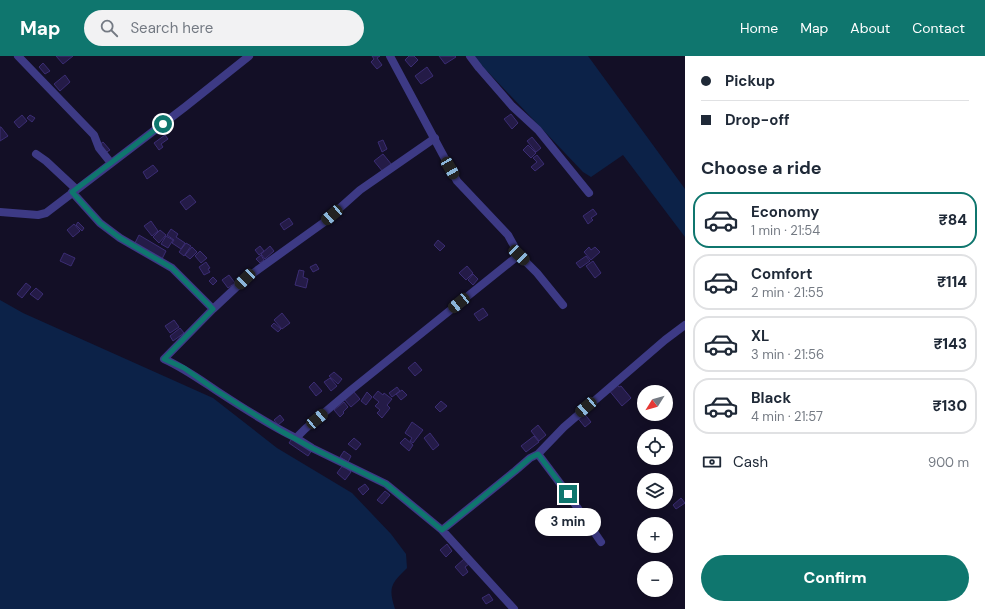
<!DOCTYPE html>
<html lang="en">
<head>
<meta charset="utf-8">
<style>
  :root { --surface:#fff; --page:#f2f2f3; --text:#1f2937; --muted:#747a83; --line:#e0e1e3; --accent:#0f766e }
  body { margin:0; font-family:"DM Sans",sans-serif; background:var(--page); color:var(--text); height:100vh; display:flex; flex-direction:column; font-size:15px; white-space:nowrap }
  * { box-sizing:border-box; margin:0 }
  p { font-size:13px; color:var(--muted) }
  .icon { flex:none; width:22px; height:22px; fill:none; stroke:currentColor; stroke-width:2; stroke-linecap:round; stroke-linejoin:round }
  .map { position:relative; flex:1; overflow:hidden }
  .panel { display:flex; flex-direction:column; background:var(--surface); width:300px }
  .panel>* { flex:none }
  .top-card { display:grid; align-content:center; height:88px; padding:0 16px; background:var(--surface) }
  .needle { width:26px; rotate:233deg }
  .tools { position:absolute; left:637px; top:329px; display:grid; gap:8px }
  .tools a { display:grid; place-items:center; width:36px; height:36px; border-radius:50%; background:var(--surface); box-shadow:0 2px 10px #0003; font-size:20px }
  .end { position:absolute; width:18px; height:18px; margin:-9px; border:5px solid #0f766e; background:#fff; box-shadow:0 0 0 2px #fff }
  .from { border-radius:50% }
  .bubble { position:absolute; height:28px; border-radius:14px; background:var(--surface); box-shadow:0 2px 10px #0003; font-size:13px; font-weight:800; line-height:28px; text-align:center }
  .car { position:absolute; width:12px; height:24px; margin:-12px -6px; border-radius:5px; box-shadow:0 0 3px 1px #0007; background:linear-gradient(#222 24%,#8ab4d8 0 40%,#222 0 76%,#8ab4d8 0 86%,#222 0) }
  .top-card b { display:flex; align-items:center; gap:14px; height:38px; font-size:15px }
  .top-card b+b { border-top:1px solid var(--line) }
  .top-card i { width:10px; height:10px; background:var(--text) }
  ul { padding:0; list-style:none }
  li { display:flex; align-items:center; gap:12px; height:56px; margin:0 8px 6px; padding:0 8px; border:2px solid var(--line); border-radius:16px }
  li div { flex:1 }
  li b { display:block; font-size:15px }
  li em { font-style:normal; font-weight:800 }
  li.active { border-color:var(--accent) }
  li>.icon { width:36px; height:36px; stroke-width:1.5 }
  h2 { padding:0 16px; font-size:18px; line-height:48px }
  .pay { display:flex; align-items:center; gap:10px; height:44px; padding:0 16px; font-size:15px }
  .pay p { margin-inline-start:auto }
  .action { display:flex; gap:8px; margin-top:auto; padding:8px 16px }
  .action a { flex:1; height:46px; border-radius:24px; background:var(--accent); color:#fff; font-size:16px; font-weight:800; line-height:46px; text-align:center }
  header { display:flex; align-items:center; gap:24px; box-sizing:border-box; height:56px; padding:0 20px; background:var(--accent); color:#fff }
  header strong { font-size:19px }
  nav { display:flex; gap:22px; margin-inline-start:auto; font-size:14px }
  .search { width:280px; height:36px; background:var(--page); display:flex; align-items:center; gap:10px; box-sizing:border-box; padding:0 14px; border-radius:22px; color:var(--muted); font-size:15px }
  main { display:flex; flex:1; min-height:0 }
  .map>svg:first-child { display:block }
</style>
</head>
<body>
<header>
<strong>Map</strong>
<div class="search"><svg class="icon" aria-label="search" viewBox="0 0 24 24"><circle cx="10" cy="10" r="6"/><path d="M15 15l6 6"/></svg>Search here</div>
<nav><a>Home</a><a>Map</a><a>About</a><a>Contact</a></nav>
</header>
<main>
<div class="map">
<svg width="685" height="553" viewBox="0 0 685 553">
  <rect width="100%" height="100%" fill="#130f26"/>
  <path fill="#0c2248" d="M473 0H588L685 133V181L623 99 591 121 583 116 488 16 470 4Z
    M0 244 23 257 213 342 277 392 352 437 391 478 406 498 407 512C391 528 388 531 395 553H0Z"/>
  <path fill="#241b47" stroke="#3b2d73" d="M56 0H73L63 8Z
    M372 0H380L377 2 382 9 377 13 371 6 374 3Z
    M409 0H414L418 4 411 11 405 4Z
    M439 0H455L456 1 445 8Z
    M43 7 50 15 45 18 39 11Z
    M427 11 433 20 421 28 415 20Z
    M65 19 70 26 60 35 54 28Z
    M511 58 518 67 512 73 504 63Z
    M22 59 27 65 19 72 14 66Z
    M30 59 35 62 32 66 27 62Z
    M0 71H1L8 80 0 85Z
    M165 79 168 83 161 88 163 91 159 94 154 87Z
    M532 81 541 92 536 96 527 85Z
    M383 84 387 93 382 96 378 86Z
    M103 86 110 94 105 97 99 89Z
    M528 89 536 97 531 102 523 94Z
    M383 98 392 109 383 116 374 105Z
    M537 99 544 108 535 115 531 111 537 106 533 102Z
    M153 109 158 115 147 123 143 116Z
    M190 139 196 146 186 154 180 146Z
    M593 153 597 158 591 162 593 164 588 168 583 160Z
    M289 162 293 168 284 174 280 168Z
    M151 165 158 175 152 180 144 170Z
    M78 166 84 172 82 175 76 169Z
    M74 168 80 175 73 181 67 174Z
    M171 173 178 178 176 181 185 187 181 193 172 187 174 184 167 179Z
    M160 174 166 179 159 187 153 181Z
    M139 179 166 195 162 203 135 187Z
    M166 180 173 184 168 192 161 188Z
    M438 184 445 190 440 195 434 189Z
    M186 187 191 190 184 200 179 196Z
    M260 190 264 195 259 199 255 194Z
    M270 190 274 195 265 203 261 198Z
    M192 191 197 196 190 203 185 199Z
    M589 191 591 194 595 191 600 196 591 204 584 196Z
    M200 195 207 202 201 207 195 200Z
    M64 197 75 202 71 210 60 205Z
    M261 199 264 204 260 207 256 203Z
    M586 200 590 205 580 212 576 207Z
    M593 205 601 217 595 222 586 210Z
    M206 206 210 212 208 213 210 216 204 219 199 211Z
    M316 208 319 213 313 216 310 211Z
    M467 210 473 217 466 224 459 217Z
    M299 214 304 215 303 221 308 223 306 232 295 229Z
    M473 218 478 223 473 229 468 224Z
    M229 219 235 227 228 232 222 224Z
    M213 221 217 225 213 229 209 225Z
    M26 227 31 231 22 242 17 238Z
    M36 232 43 238 38 244 30 238Z
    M483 252 488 259 479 265 474 258Z
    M282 257 290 267 282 273 274 264Z
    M174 264 179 271 170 277 165 270Z
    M274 267 281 273 278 276 271 270Z
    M180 272 184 277 173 285 170 280Z
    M415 306 422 314 415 320 408 312Z
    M334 316 342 323 338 328 329 320Z
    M330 322 337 330 331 335 324 326Z
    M314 326 322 335 316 340 309 331Z
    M616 327 619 331 621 330 631 342 622 350 608 333Z
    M397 331 400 335 392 341 389 337Z
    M402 334 407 339 401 344 396 338Z
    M353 335 360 343 351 351 344 343Z
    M378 335 383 339 384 337 392 343 387 349 390 352 382 362 377 357 380 354 375 350 379 346 373 341Z
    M367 336 372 341 366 349 361 345Z
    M441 345 447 350 440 356 435 351Z
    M344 346 348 351 343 356 344 357 340 361 334 354Z
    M583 356 591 366 585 371 576 360Z
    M280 359 284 364 278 369 274 364Z
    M412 366 423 374 413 387 410 385 412 382 405 377Z
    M538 369 546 379 539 385 531 375Z
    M430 377 439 389 433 394 424 382Z
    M534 380 539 386 526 396 521 390Z
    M293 381 312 394 308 400 289 387Z
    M354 382 361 388 356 394 348 388Z
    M405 382 413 389 409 395 400 387Z
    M344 395 351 400 348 406 340 401Z
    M343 409 351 416 345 424 337 417Z
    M365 428 369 433 363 439 358 433Z
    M385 435 390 439 382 448 377 444Z
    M681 442 685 447 676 453 673 449Z
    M447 488 452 495 446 501 440 494Z
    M465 502 469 508 465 511 468 516 463 520 455 511Z
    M489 538 493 544 486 548 482 542Z"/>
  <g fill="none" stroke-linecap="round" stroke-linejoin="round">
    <path stroke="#3d3a85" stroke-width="8" d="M18 0 94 79 99 92 111 107
      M390 0 457 125 508 179 519 199 537 217 563 249
      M470 0 479 12 512 50 538 74 589 137
      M36 98 46 105 76 133
      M72 136 100 167 120 182 172 212 213 253
      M0 156 38 159 46 157 185 51 249 0
      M296 382C269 369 243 352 217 335 199 323 184 312 164 303L213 253 245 223 323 167 360 134 435 82
      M538 398 568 438 601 486
      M442 474 515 415 530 402 538 398 564 371 665 284 685 269
      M514 553 442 474 386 428 312 392 296 382 305 373 351 334 519 199"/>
  </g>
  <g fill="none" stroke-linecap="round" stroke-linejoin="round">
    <path stroke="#0f766e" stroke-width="5" d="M163 68 72 136 100 167 120 182 172 212 213 253 164 303 184 312 217 335 281 375 312 392 386 428 442 474 515 415 530 402 538 398 568 438"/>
  </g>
</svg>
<div class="tools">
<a><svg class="needle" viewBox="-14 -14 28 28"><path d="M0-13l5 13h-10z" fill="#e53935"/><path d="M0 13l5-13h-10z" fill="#747a83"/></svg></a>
<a><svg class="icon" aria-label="locate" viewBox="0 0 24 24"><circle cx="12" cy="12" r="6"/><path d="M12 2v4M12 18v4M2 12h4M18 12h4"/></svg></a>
<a><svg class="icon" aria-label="layers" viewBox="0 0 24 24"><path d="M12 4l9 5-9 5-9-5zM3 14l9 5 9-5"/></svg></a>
<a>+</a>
<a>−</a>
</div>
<i class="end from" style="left:163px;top:68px"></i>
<i class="end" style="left:568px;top:438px"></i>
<div class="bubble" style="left:535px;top:452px;width:66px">3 min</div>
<i class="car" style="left:450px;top:112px;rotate:150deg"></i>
<i class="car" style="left:332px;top:159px;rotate:229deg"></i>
<i class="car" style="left:519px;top:199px;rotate:134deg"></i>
<i class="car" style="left:245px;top:223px;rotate:226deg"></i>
<i class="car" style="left:459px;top:247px;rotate:231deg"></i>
<i class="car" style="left:586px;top:351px;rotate:229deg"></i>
<i class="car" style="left:317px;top:363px;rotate:50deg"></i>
</div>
<section class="panel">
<div class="top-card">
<b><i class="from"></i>Pickup</b>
<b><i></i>Drop-off</b>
</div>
<h2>Choose a ride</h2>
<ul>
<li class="active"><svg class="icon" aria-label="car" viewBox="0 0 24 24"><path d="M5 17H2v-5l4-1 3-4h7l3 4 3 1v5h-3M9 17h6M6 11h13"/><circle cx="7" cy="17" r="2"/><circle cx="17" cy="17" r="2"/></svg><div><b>Economy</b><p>1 min · 21:54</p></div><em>₹84</em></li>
<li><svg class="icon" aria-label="car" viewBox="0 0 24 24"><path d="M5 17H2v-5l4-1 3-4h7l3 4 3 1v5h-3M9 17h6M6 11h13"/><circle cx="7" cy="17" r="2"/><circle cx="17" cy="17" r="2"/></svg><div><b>Comfort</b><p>2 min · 21:55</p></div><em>₹114</em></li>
<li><svg class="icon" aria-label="car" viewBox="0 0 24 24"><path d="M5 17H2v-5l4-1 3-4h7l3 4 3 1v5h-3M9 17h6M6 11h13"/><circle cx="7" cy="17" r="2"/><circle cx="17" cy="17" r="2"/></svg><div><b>XL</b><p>3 min · 21:56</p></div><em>₹143</em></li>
<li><svg class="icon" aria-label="car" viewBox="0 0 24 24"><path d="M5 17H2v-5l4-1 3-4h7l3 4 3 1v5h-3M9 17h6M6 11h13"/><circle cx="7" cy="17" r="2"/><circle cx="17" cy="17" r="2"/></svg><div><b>Black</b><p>4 min · 21:57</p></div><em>₹130</em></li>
</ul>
<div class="pay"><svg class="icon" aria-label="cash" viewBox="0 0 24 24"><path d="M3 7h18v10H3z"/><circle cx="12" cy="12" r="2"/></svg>Cash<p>900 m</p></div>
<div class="action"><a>Confirm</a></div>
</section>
</main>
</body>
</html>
